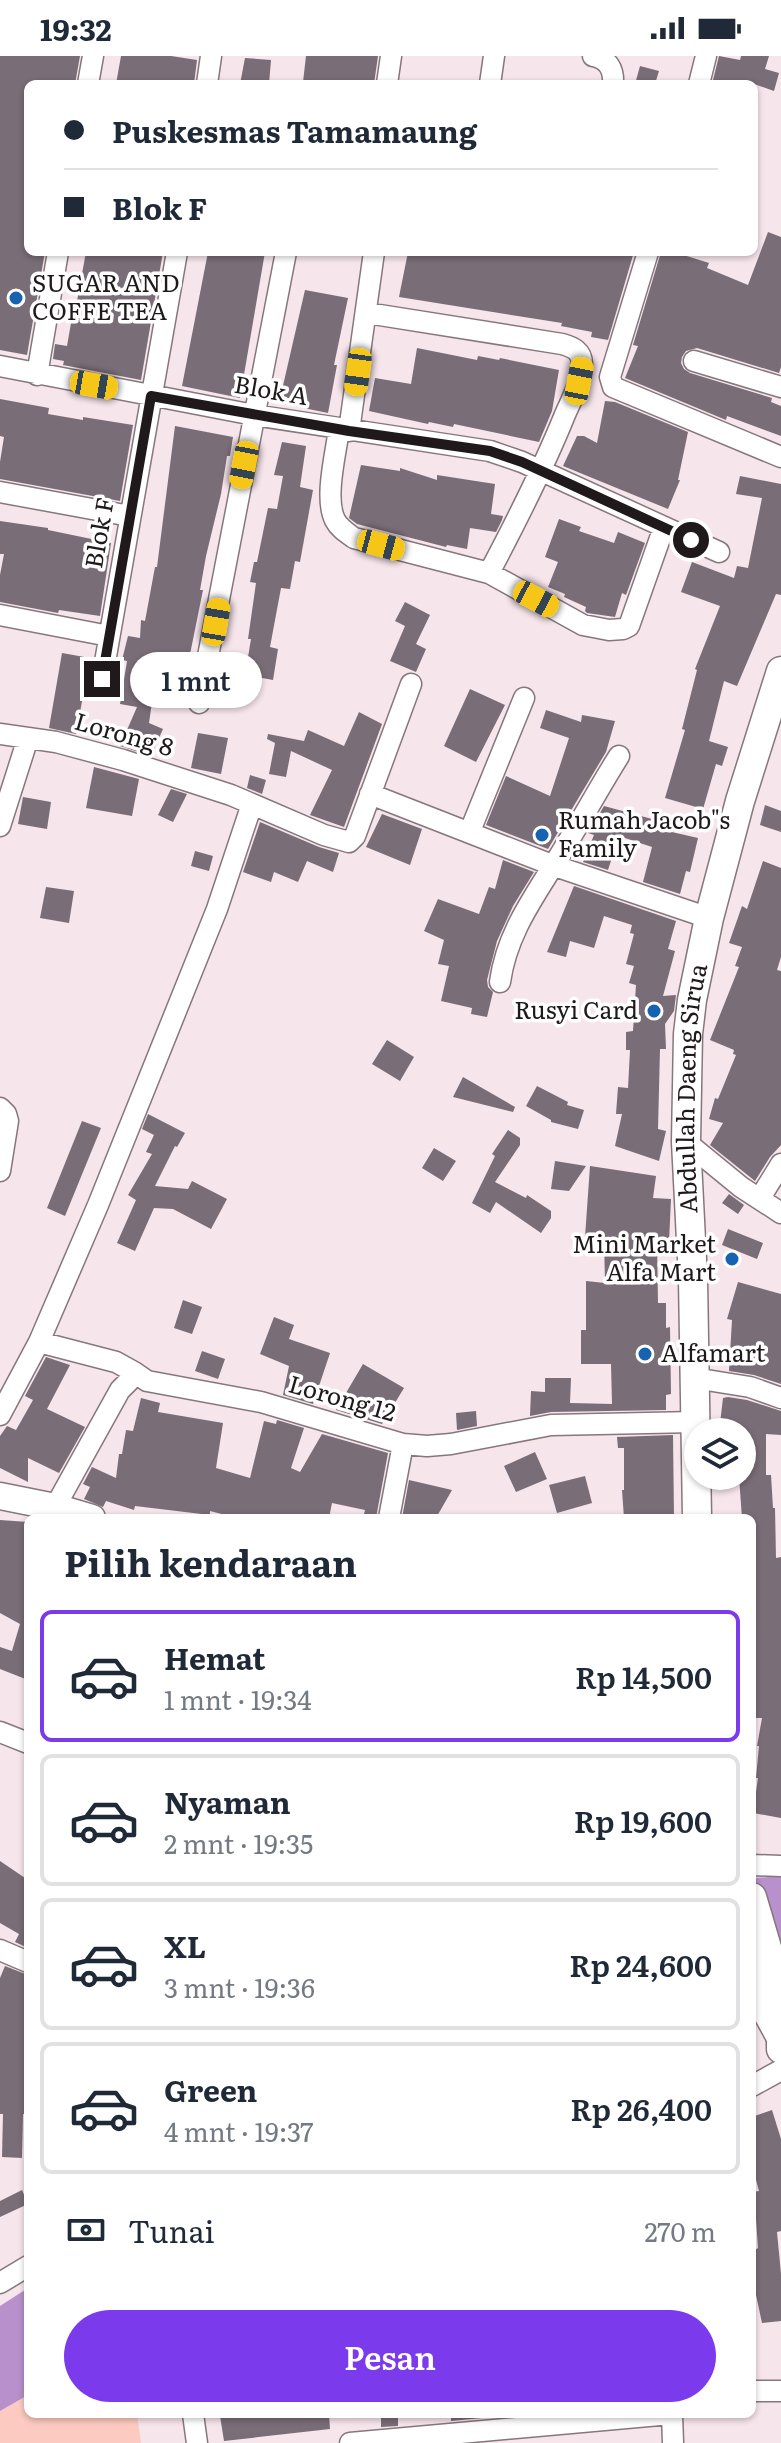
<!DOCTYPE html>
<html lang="id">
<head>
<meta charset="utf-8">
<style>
  :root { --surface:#fff; --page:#f2f2f3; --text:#1f2937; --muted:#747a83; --line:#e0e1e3; --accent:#7c3aed }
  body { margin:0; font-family:Literata,serif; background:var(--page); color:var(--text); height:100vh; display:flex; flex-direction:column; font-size:30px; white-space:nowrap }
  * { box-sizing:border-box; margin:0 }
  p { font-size:26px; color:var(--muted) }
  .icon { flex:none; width:44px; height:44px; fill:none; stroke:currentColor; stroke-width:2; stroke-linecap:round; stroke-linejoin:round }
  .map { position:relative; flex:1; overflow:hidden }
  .panel { position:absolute; left:24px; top:1458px; width:732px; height:904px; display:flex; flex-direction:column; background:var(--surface); border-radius:12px; box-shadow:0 2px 6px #0004 }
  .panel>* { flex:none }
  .hud { position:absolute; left:24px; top:24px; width:734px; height:176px; border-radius:12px; box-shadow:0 2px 6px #0004; display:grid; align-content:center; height:176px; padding:0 40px; background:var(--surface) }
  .controls { position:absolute; left:684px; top:1362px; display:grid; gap:16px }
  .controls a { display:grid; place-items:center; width:72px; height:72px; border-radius:50%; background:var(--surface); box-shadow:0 2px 6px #0004; font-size:40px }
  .end { position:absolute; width:36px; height:36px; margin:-18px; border:10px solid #1f191b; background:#fff; box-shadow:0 0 0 4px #fff }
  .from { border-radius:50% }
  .bubble { position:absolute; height:56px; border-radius:28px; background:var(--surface); box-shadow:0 2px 6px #0004; font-size:26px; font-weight:600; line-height:56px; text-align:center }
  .car { position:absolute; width:24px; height:48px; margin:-24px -12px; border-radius:10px; box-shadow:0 0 6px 2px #0007; background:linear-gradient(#f5c518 24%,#345 0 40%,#f5c518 0 76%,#345 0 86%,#f5c518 0) }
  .hud b { display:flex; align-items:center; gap:28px; height:76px; font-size:30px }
  .hud b+b { border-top:2px solid var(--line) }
  .hud i { width:20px; height:20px; background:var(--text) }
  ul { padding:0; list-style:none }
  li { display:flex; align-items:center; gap:24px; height:132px; margin:0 16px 12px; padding:0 24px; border:4px solid var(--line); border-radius:12px }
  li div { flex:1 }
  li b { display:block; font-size:30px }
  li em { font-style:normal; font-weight:600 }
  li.on { border-color:var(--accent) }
  li>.icon { width:72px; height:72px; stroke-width:1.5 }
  h2 { padding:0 40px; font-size:36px; line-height:96px }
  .pay { display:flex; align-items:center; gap:20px; height:88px; padding:0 40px; font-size:30px }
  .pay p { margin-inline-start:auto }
  .button { display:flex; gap:16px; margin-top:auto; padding:16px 40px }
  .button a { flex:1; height:92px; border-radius:48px; background:var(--accent); color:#fff; font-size:32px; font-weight:600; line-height:92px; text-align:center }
  .status { display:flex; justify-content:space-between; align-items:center; height:56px; padding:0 40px; background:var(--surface); direction:ltr }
  .status svg { height:22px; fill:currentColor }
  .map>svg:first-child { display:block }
</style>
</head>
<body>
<div class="status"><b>19:32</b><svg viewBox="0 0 49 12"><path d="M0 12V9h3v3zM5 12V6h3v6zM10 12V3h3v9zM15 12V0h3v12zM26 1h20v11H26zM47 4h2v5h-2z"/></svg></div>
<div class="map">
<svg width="781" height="2387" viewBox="0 0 781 2387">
  <rect width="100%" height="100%" fill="#f6e5eb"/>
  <path fill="#fccac0" d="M28 2339V2358H137L141 2387H0V2355Z"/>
  <path fill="#b790cc" d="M781 1820V1913L780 1914 755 1822Z
    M28 2232V2339L0 2355V2250Z"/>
  <path fill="#796d77" d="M0 0H80L75 28H28V196H45L27 299 0 294Z
    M121 0H171L197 4 194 28H116Z
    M306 0H378L374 28 303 26Z
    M719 0 740 4 741 0H769L765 13 779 17 774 35 754 28H712Z
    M245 2 271 4 269 28H240Z
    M640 10 659 15 655 28H635Z
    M768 176 781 181V311L779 317 697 292 686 295 682 301 681 307 684 313 690 317 772 342 771 346 781 350V380L727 360 726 364 625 322 638 290 633 289 661 196H674L709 207 707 212 748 229Z
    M86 196H163L141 324 63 309 64 305 53 303 55 288 67 290 71 267H73Z
    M208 196H265L240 342 182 330Z
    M408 196H634L608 284 591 281 592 276 561 270 562 267 399 241Z
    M305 234 348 242 334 309H337L328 357 279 347Z
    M417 292 477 304 478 300 499 304 500 302 559 314 552 355 539 386 454 368 453 371 429 366 428 368 369 355 375 322 411 328Z
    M0 343 49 352 48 358 83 364V361L133 369 120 445 0 423V406L4 381 0 380Z
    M605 345 615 346 688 376 678 424H680L668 453 563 410 577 380H584L597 387Z
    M175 370 233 381 230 400H227L221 438 206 500 200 534H203L186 618 157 611 149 667 163 673 151 700 120 690 137 651 120 648 127 605 122 604 128 580 140 582 141 564 145 565 155 511H157Z
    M282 386 306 390 300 431 313 434 300 506 295 505 290 533 281 532 270 591 278 593 273 624 245 619 251 583H248L256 527 250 526 254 506H257L268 452 277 453 283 420 274 419Z
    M361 409 400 415V412L437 424V419L495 428 491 458 503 460 502 464 496 476 470 472 467 493 447 489 446 491 357 468 349 462Z
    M740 420 781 428V539L776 538 737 630 724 625 709 685 728 691 722 710 716 708 703 753 665 742 685 674 682 673 697 614 695 613 720 550 681 536 692 506 734 522 737 510 748 512 762 442 736 438Z
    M559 463 581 471 579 475 614 487 618 476 645 487 626 539 622 537 615 561 587 557 585 555 586 551 564 541 565 538 548 531 558 506 545 501Z
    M0 465 48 472V474L111 487 100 560 59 554 58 557 0 546V519L4 498H0Z
    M405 546 430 559 416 588 426 593 416 616 390 605 405 570 395 565Z
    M62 597 90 602 76 678 49 672Z
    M470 633 505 649 476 706 444 690Z
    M546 654 581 666 582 659 615 665 606 696 548 793 486 769 506 720 550 740 569 682 540 672Z
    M359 656 382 668 344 771 310 759 332 714 291 695 286 721 269 718 275 687 267 683 268 678 304 685 308 674 344 690Z
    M198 677 228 682 221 718 191 712Z
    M94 711 139 723 132 760 86 752Z
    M250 719 266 724 262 738 247 732Z
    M171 733 187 738 173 766 158 759Z
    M23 741 51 746 47 773 18 768Z
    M765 749 781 755V776L760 769Z
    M604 750 652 763 650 771 698 782 690 816 686 815 680 838 643 826 652 791 619 780 608 814 583 806 594 779 588 777Z
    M382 758 422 773 410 809 366 791Z
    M260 766 319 791 339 797 333 816 307 805 298 826 274 816 271 826 243 816Z
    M195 795 213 800 209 815 191 810Z
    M503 804 534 816 513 850 497 885 487 924 488 931 493 936 487 961 471 958 472 952 441 945 449 910 438 908 444 884 424 875 438 843 479 858 489 831 495 833Z
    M763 805 781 812V901L777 914 781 915V1089L770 1101 755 1125 710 1089 723 1067 709 1063 715 1042 718 1043 736 999 733 998 734 994 710 984 739 911 735 910 742 891 729 887 742 850 747 853Z
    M574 830 676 865 668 893 675 895 663 940 676 939 674 955 665 968 666 993H660L658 1073 666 1075 659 1105 615 1090 622 1058H616L618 1031 628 1032 630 994H626V976L633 975 636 929 629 927 634 910 626 908 634 878 630 877 632 869 604 860 594 892 570 885 566 901 547 896Z
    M46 831 74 835 69 867 40 862Z
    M387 984 414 1001 400 1025 372 1008Z
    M463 1021 515 1051 513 1056 453 1041Z
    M537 1030 568 1046 567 1049 584 1054 578 1073 551 1066V1064L526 1050Z
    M148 1058 185 1077 177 1091 175 1090 155 1130 188 1133 192 1125 227 1143 211 1173 173 1153 154 1152 135 1195 117 1187 136 1144 128 1139 152 1098 146 1096 154 1079 142 1073Z
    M82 1065 101 1072 65 1160 47 1152Z
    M508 1074 520 1082V1089L495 1126 526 1142 527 1139 551 1155V1162L541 1177 496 1146 490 1157 472 1147 495 1100 492 1098Z
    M434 1092 456 1105 443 1125 422 1112Z
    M555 1105 586 1110 569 1135 551 1133Z
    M590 1110 656 1120 653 1142 671 1143 669 1186 657 1185 658 1247H666V1272L670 1271 671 1338 666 1339V1354L551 1356 530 1360 531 1335 545 1336V1322H571L570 1347 612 1348 611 1308H581V1274H586V1225L605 1227 604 1182 585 1181Z
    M729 1138 744 1149 738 1158 722 1147Z
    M728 1173 763 1187 757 1203 722 1189Z
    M738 1226 781 1238V1328L754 1319 729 1315 732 1264 727 1263Z
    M183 1244 202 1251 192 1278 174 1272Z
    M274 1261 294 1269 289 1283 330 1297 313 1348 283 1339 289 1310 260 1298Z
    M202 1295 225 1303 218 1323 195 1315Z
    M46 1301 70 1309 47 1353 85 1371 59 1417 28 1402V1426L0 1412V1380L7 1370 16 1374 33 1344 25 1340Z
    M363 1308 404 1332 382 1368 336 1354Z
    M728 1341 747 1344 781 1355V1379L766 1378V1419H771L773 1452H775L776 1502 781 1501V1762L753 1757 758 1722H756L759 1690H757L762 1662H752V1462H742L739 1421H742V1376H719L723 1342Z
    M141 1342 160 1347 158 1356 223 1367 216 1412 250 1422 264 1365 276 1368 277 1364 304 1372 291 1412 300 1416 322 1378 388 1397 376 1462H363L365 1454 332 1447 329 1462H237L210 1455V1459L135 1450 134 1454 106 1445 103 1451 84 1443 90 1431 83 1428 92 1411 116 1422 119 1398H122L126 1374 133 1375Z
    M476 1355 477 1370 457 1374 456 1357Z
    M673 1379 674 1462H624L622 1434H624V1392H618L617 1381Z
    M535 1396 547 1423 516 1436 504 1410Z
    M585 1420 592 1447 557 1457 549 1429Z
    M409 1424 452 1434 436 1462H402Z
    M0 1464 28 1466V1624L0 1613V1591L12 1595 20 1568 0 1557Z
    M0 1805 28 1824V1892L15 1886 19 1878 0 1867Z
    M5 1910 28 1919 25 1988H27L25 2024 28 2023V2058H23L22 2102 2 2101 3 2058H0V1922Z
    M772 2054 781 2083V2175L777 2176 781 2218V2265L762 2267 752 2220V2196L758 2192 756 2163H752V2136L759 2135 752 2109V2061Z
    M22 2134 28 2148 0 2161V2145Z
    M247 2358H329L330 2373 224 2385 220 2360Z
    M381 2358H398V2370L381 2371Z
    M451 2358H511L512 2359 451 2365Z"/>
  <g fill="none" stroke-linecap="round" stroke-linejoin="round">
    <g stroke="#86777d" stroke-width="23">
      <path id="minor" d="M593 0C608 3 614 13 613 28
        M88 28 93 0
        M207 28 211 0
        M387 28 391 0
        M490 28 494 0
        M699 28 706 0
        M648 196 610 321 613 331 781 401
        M367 257 562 288C573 291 582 295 582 308 582 326 571 344 564 361 542 415 516 466 489 517
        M694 305 781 331
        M0 310 254 359 490 395 522 406 719 496
        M37 319 58 196
        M339 373C336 397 324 442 335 464 339 472 347 477 354 482L489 517 583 569 609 574 623 573 629 570 664 471
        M349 375 374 196
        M0 436 130 460
        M0 559 109 580
        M102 623 177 196
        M199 647 286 196
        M0 678 56 686 123 704 231 739 324 779 349 786 355 780 411 628
        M370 738 552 809 709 862
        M0 770 28 682
        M470 775 524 642
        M500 926C507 874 538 836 564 792 583 762 600 730 619 700
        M0 1052 6 1058 8 1065 0 1115
        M686 1086 741 1131 781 1157
        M760 1142 781 1108
        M39 1286 116 1306 134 1316
        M694 1322 750 1331 781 1342
        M0 1359 39 1286 98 1149 217 853 252 748
        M55 1451 120 1334 129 1325 134 1316 147 1325 261 1346 403 1388 427 1390 451 1388 551 1369 695 1366
        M389 1462 403 1388
        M0 1676 28 1687
        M752 1809 781 1810
        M0 1894 28 1906
        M752 2030 781 2014
        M0 2227 28 2210
        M752 2335H781
        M193 2358 197 2387
        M672 2358 673 2387
        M350 2387 671 2358"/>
    </g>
    <g stroke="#86777d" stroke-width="29">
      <path id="tertiary" d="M0 1440 55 1451 92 1462"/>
    </g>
    <g stroke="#86777d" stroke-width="31">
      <g id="secondary">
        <path id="s1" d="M697 1462 693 1223 686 1086 688 978 692 944 709 862 740 745 781 615"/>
        <path d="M752 1841 781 1939V1993"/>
        <path d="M752 1915 761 1945 779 1978"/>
      </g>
    </g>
    <use href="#minor" stroke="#fff" stroke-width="20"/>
    <use href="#tertiary" stroke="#fff" stroke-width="26"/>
    <use href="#secondary" stroke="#fff" stroke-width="28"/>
  </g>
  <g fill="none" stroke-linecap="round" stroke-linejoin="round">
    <path stroke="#1f191b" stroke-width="10" d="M102 623 151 340 349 375 490 395 522 406 691 484"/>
  </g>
  <g fill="#1762b1" stroke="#fff" stroke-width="3">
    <circle cx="16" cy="242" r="8"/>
    <circle cx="542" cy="779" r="8"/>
    <circle cx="654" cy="955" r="8"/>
    <circle cx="732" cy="1203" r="8"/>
    <circle cx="645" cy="1298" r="8"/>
  </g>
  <g text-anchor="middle" stroke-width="7" stroke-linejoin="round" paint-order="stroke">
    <g font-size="24" fill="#1f191b" stroke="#fff" text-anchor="start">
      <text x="32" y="236">SUGAR AND<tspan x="32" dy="28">COFFE TEA</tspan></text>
      <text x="558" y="773">Rumah Jacob"s<tspan x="558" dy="28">Family</tspan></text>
      <text x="638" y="963" text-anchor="end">Rusyi Card</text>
      <text x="716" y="1197" text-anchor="end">Mini Market<tspan x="716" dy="28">Alfa Mart</tspan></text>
      <text x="661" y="1306">Alfamart</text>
    </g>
    <g font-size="24" fill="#1f191b" stroke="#fff">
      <text transform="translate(271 335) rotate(10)" y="8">Blok A</text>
      <text transform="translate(100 477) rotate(-80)" y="8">Blok F</text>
      <text transform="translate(124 679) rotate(16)" y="8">Lorong 8</text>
      <text dy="8" stroke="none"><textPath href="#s1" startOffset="430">Abdullah Daeng Sirua</textPath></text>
      <text transform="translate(342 1343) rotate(16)" y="8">Lorong 12</text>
    </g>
  </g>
</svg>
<div class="controls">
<a><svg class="icon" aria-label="layers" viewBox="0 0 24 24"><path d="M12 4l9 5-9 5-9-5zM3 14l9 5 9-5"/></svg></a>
</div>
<i class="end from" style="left:691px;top:484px"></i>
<i class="end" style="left:102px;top:623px"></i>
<div class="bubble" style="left:130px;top:596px;width:132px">1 mnt</div>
<i class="car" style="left:358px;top:316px;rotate:188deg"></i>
<i class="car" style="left:579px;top:325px;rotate:11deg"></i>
<i class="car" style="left:94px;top:329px;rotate:100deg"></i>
<i class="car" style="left:244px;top:409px;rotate:191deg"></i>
<i class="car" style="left:381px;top:489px;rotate:105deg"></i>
<i class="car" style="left:536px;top:543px;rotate:118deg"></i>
<i class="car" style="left:216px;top:566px;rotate:10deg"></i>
<div class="hud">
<b><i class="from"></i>Puskesmas Tamamaung</b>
<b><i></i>Blok F</b>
</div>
<section class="panel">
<h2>Pilih kendaraan</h2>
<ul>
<li class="on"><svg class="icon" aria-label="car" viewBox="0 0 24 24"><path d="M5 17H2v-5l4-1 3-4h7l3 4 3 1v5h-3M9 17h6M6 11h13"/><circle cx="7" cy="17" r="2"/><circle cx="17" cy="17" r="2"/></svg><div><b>Hemat</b><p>1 mnt · 19:34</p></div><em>Rp 14,500</em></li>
<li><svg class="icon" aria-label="car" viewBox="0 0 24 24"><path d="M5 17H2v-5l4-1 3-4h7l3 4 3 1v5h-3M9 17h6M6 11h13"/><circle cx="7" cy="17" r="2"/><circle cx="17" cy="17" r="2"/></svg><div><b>Nyaman</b><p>2 mnt · 19:35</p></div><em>Rp 19,600</em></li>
<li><svg class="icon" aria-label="car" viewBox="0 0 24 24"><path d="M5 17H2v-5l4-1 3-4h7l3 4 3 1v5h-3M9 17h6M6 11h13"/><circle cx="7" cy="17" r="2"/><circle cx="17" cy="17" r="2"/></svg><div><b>XL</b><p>3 mnt · 19:36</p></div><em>Rp 24,600</em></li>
<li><svg class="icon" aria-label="car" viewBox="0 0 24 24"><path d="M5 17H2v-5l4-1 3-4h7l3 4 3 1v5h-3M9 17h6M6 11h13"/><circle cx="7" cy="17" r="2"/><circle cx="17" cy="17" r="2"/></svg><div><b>Green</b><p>4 mnt · 19:37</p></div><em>Rp 26,400</em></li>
</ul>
<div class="pay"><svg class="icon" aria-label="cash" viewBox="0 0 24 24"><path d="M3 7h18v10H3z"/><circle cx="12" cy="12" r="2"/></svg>Tunai<p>270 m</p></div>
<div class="button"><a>Pesan</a></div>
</section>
</div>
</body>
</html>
